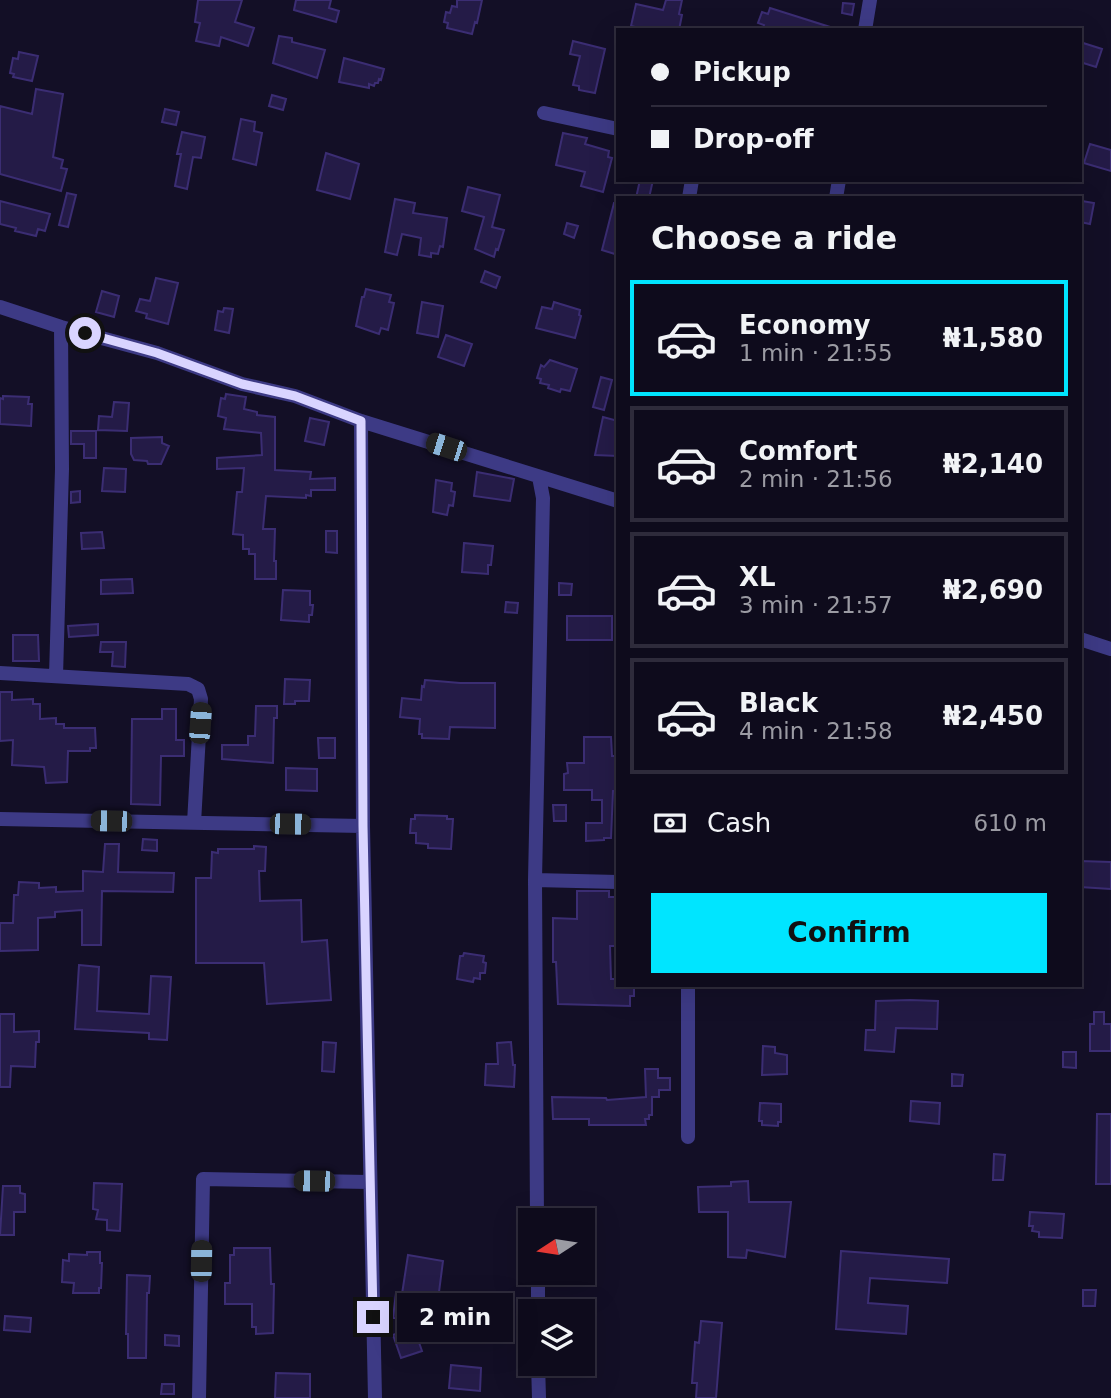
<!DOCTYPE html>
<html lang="en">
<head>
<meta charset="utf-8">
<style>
  :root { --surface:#0e0b1c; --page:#1c1929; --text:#f1f3f6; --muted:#9b9ba3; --line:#2e2b3b; --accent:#00e5ff }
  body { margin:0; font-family:"DejaVu Sans",sans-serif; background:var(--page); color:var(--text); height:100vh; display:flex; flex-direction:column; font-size:26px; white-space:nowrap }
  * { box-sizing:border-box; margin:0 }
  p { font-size:23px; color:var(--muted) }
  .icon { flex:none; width:38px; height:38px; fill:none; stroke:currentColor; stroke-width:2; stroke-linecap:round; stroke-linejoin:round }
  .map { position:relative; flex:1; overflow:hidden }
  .details { position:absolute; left:616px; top:196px; width:466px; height:791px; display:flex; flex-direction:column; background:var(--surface); border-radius:0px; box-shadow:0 7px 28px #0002,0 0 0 2px var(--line) }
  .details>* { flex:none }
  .top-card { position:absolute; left:616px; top:28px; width:466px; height:154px; border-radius:0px; box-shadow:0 7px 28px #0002,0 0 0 2px var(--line); display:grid; align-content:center; height:154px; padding:0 35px; background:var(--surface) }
  .needle { width:46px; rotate:258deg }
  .controls { position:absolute; left:518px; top:1208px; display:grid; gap:14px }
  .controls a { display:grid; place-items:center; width:77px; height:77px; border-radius:0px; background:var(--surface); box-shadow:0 7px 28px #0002,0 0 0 2px var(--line); font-size:35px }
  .end { position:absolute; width:32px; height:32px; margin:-16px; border:9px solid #d9d4ff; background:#111; box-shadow:0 0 0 4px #111 }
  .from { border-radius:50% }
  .bubble { position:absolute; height:49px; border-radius:0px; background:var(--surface); box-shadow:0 7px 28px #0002,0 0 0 2px var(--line); font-size:23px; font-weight:800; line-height:49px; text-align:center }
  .car { position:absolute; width:21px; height:42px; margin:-21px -10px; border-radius:9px; box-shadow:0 0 5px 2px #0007; background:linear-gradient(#222 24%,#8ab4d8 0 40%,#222 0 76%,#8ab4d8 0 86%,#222 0) }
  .top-card b { display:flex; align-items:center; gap:24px; height:66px; font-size:26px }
  .top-card b+b { border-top:2px solid var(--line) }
  .top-card i { width:18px; height:18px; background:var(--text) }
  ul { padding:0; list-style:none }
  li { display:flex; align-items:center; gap:21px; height:116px; margin:0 14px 10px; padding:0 21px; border:4px solid var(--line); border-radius:0px }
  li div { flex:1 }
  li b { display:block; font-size:26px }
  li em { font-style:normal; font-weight:800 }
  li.active { border-color:var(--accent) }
  li>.icon { width:63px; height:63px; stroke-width:1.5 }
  h2 { padding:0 35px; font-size:32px; line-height:84px }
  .pay { display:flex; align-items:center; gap:18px; height:77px; padding:0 35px; font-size:26px }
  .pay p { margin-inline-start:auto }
  .cta { display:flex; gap:14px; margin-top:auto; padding:14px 35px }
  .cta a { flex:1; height:80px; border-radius:0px; background:var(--accent); color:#111; font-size:28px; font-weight:800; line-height:80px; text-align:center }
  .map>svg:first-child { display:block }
</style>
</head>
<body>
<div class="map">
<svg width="1111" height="1398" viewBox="0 0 1111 1398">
  <rect width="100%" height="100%" fill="#130f26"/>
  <path fill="#241b47" stroke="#3b2d73" stroke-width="2" d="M198 0H242L235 22 254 28 248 46 221 37 219 46 196 41 200 23 195 22Z
    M296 0H331L329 8 339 11 336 22 294 10Z
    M457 0H482L477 23 475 22 472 34 447 28 448 23 444 22 446 12 450 13 452 6 457 7Z
    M666 0H682L679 14 682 15 679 30H648L631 26 636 4 663 10Z
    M843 3 854 4 852 15 842 13Z
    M770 8 830 27 829 30H762L764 25 758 23 762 12 768 14Z
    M279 36 292 38V42L325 50 317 78 273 63Z
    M573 41 605 49 595 93 579 90V86L573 85 580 56 570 54Z
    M1080 42 1102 49 1096 67 1080 62Z
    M19 52 38 56 32 81 13 77 14 74 10 73 13 58 18 59Z
    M344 58 384 69 381 80 379 79 378 83H375L374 86 369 84V88L339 82Z
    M36 89 63 94 53 157 63 160 61 168 67 169 61 191 0 174V106L32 114Z
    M272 95 286 99 283 110 269 106Z
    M165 109 179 112 176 125 162 122Z
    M241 119 255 122 254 131 262 133 256 165 233 159Z
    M182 132 205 137 201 158 193 157 187 189 175 186 181 154H177Z
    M563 133 587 138 585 144 609 151 608 157 612 158 603 192 581 186 585 172 556 165Z
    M1090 144 1111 150V171L1084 163Z
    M326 153 359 164 350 199 317 190Z
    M640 180H653L649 198H636Z
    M468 187 500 195 492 227 504 230 498 250 496 249 494 257 475 249 484 217 462 211Z
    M67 193 76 195 68 227 59 225Z
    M395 199 415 203 413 213 447 218 443 247 440 246 438 254 431 253V257L419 255 421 238 402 234 397 255 385 252Z
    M0 201 50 214 45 231 38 229 36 236 15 231 16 228 0 224Z
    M1082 201 1094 203 1090 224 1080 222Z
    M614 203H618V255L602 250Z
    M567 223 578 226 574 238 564 234Z
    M485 271 500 277 496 288 481 282Z
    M156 278 178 283 168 324 146 318 147 314 136 311 140 299 150 301Z
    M366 289 391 295 389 302 394 303 388 330 381 328 379 334 356 326 362 297H364Z
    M102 291 119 296 114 317 96 312Z
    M422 302 443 306 438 337 417 333Z
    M554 302 580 310 579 315 581 316 575 338 536 328 542 307 552 309Z
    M224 308 233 309 229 333 215 330 218 311 223 312Z
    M446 335 472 344 464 366 438 357Z
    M550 360 577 369 570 391 561 389 560 392 548 388 549 385 540 383 541 379 537 378 541 365 544 367Z
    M601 377 612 380 604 410 593 407Z
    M226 394 246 397 244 409 257 412V415L275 417V470L311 472 310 479 335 478V490H311V496L306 495V498L266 496 263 529H275L274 561H276V579H255V554H249V549H243V535L233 534 237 492H242L244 468 217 469V458L262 455 261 433 224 429 226 418 218 416 221 398 225 399Z
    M3 396 29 397 28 404H32L31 426 0 424V398L3 399Z
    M114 402 129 403 127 431 98 430 99 416 112 417Z
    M603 417 618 421V456L595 455Z
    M310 418 329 422 324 445 305 441Z
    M71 431H96V458H84V444H71Z
    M162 437V443L169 446 161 464H148L147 461 134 460 131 454V438Z
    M104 468 126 469 125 492 102 491Z
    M477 472 514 479 510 501 474 496Z
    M436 480 452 483 451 491 455 492 453 506 449 505 447 515 433 512Z
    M80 491V502L71 503V492Z
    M326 531H337V553L326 552Z
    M102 532 104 548 82 549 81 533Z
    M464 543 493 546 491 565H488V574L462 572Z
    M132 579 133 593 101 594V580Z
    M559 583 572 584 571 595H559Z
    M283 590 310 591V605H313L312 615H309V622L281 620Z
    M506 602 518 603 517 613 505 612Z
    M567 616H612V640H567Z
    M98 624V635L69 637 68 626Z
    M13 635H38L39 661H13Z
    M101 642H126L125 667 112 666 113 652H100Z
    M285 679 310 680 309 701H295V704H284Z
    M425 680 460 683H495V728L450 727 449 739 422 738V734H419L420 719 400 717 402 698 421 700 422 686 424 687Z
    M0 692H12V700L33 699V704H40V719L56 718V724H64V728H95L96 748H90V751H68L67 782 46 783 44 767 12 765 13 740 0 741Z
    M256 706H277V718H274L273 763 222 759V745H248V736H255Z
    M162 709H176V740H184V756H161L160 805 131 804 132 719H162Z
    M584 737H611L612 756H618V791H613L611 838H604V840L586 841V823H602V800H592V790H564V774L568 773 567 763H584Z
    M318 738H335V758H319Z
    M286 768 317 769V791L286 790Z
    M553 805H566V821H554Z
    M415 815 447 816V819H453L451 849 428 848V844L416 843V833H410L411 819H415Z
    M143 839 157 840V851L142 850Z
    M105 844H119L118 872 174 873 173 892 102 891 101 945H82V910L55 912V917L38 918V950L0 951V923H13L14 895H18L19 882 39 883V888L56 887V892L83 891V871L103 872Z
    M254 846 266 847 265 871H259L260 901 301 900 302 942 327 940 331 1000 267 1004 264 963H196V878H211L212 852 218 853V849H254Z
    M1080 861 1111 862V889L1080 887Z
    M577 891H609V897H618V946H610L611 979H618V985H634V996H630V1006L558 1004 556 962H553V918L577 919Z
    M464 953 484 956 483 962 486 963 485 973H480V979L474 978 473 982 457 979 460 956H463Z
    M79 965 99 967 97 1011 149 1014 151 976 171 977 167 1040 149 1039V1033L75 1029Z
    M910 1000 938 1001 937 1029 896 1028 894 1052 865 1050 866 1030H875L876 1001Z
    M1094 1012H1104V1024H1111V1051H1090V1024H1094Z
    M0 1014H14V1032L39 1031V1042H36L35 1067 11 1066 10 1087H0Z
    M323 1042 336 1043 334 1072 322 1071Z
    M511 1042 513 1065H515L514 1087 485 1085 486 1064H498L497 1043Z
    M763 1046 775 1047V1053L787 1055V1074L762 1075Z
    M1063 1052H1076V1068L1063 1067Z
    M645 1069H658V1078H670V1090H659V1097H652V1115H649V1119H645L646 1125H589V1119H553L552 1097 606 1098 607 1100 646 1097Z
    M952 1074 963 1075 962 1086H952Z
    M911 1101 940 1103 939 1124 910 1121Z
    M760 1103 781 1104V1122H778V1126L762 1125V1121H759Z
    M1097 1114H1111V1184H1096Z
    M994 1154 1005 1155 1003 1180H993Z
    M748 1181 749 1202H791L785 1257 747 1250 746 1258 728 1257V1212H699L698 1187 731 1186V1182Z
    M94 1183 122 1184 120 1231 107 1230V1220L96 1219 98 1210 93 1209Z
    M3 1186H20V1193L25 1194V1212H14V1235H0Z
    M1030 1212 1064 1214 1062 1238 1039 1237V1232L1032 1231 1033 1226H1029Z
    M234 1248H270L271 1284H274L273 1333 256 1334V1327H252V1304H225V1283H230V1255H234Z
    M841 1251 949 1259 947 1283 870 1278 868 1303 908 1306 906 1334 836 1329Z
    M87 1252H100V1263H102L101 1288H99V1293H73L74 1283 62 1282 63 1260 69 1261V1254L87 1255Z
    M408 1255 443 1261 435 1323 393 1318 396 1293 402 1294Z
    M127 1275 150 1276 149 1293H147L146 1358H128V1334H126Z
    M1083 1290H1096L1095 1306H1083Z
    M5 1316 31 1318 30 1332 4 1330Z
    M701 1321 722 1323 716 1398H696L697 1383H692L695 1342 699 1343Z
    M414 1328 422 1351 401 1358 393 1335Z
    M165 1335 179 1336V1346L165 1345Z
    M451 1365 481 1368 480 1391 449 1388Z
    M276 1373 310 1374V1398H275Z
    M162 1384H174V1394H161Z"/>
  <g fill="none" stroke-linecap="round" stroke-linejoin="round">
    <path stroke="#3d3a85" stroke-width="14" d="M865 30 870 0
      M544 113 618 129
      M689 198 692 180
      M836 198 839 180
      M0 307 61 327 157 353 242 384 295 396 361 421 618 501
      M361 421 363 826 375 1398
      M1080 639 1111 649
      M0 673 188 684 198 689 201 699 194 823
      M56 676 62 469 61 327
      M0 819 363 826
      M535 880 618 882
      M688 1137V985
      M537 1220 535 880 543 498 539 477
      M538 1272V1311
      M538 1363 539 1398
      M199 1398 203 1179 369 1182"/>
  </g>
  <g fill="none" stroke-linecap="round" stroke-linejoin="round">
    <path stroke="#d9d4ff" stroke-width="9" d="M85 333 157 353 242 384 295 396 361 421 363 826 373 1317"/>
  </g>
</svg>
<div class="controls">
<a><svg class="needle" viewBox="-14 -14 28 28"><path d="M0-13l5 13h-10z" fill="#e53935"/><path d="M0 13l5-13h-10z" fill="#9b9ba3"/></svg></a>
<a><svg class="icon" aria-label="layers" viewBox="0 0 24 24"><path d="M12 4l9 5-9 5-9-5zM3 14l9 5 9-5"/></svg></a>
</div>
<i class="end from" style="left:85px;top:333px"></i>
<i class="end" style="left:373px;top:1317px"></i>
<div class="bubble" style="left:397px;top:1293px;width:116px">2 min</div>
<i class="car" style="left:446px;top:447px;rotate:288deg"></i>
<i class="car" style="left:200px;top:723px;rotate:4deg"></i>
<i class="car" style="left:111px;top:821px;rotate:271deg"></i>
<i class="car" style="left:290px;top:824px;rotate:91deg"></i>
<i class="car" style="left:314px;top:1181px;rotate:271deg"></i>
<i class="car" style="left:201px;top:1261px;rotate:1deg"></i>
<div class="top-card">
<b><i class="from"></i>Pickup</b>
<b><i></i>Drop-off</b>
</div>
<section class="details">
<h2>Choose a ride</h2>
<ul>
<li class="active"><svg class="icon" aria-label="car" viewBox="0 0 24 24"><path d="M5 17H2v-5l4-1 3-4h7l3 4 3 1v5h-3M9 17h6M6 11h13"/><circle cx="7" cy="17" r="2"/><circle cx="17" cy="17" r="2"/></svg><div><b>Economy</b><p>1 min · 21:55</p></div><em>₦1,580</em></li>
<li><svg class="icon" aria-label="car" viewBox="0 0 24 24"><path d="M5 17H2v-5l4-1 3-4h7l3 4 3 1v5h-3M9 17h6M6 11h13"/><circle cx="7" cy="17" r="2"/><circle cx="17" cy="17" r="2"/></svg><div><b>Comfort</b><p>2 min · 21:56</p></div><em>₦2,140</em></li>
<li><svg class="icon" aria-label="car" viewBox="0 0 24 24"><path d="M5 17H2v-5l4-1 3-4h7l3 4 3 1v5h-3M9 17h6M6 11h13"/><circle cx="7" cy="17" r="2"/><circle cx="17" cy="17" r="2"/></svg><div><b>XL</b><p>3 min · 21:57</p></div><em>₦2,690</em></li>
<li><svg class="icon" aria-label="car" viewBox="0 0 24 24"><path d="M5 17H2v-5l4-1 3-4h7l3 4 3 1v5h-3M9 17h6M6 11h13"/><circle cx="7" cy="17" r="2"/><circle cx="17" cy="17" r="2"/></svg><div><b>Black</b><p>4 min · 21:58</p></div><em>₦2,450</em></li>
</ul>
<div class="pay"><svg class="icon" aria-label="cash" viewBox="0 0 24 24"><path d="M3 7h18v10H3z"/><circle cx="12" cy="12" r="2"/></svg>Cash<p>610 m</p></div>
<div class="cta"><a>Confirm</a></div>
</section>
</div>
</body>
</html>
